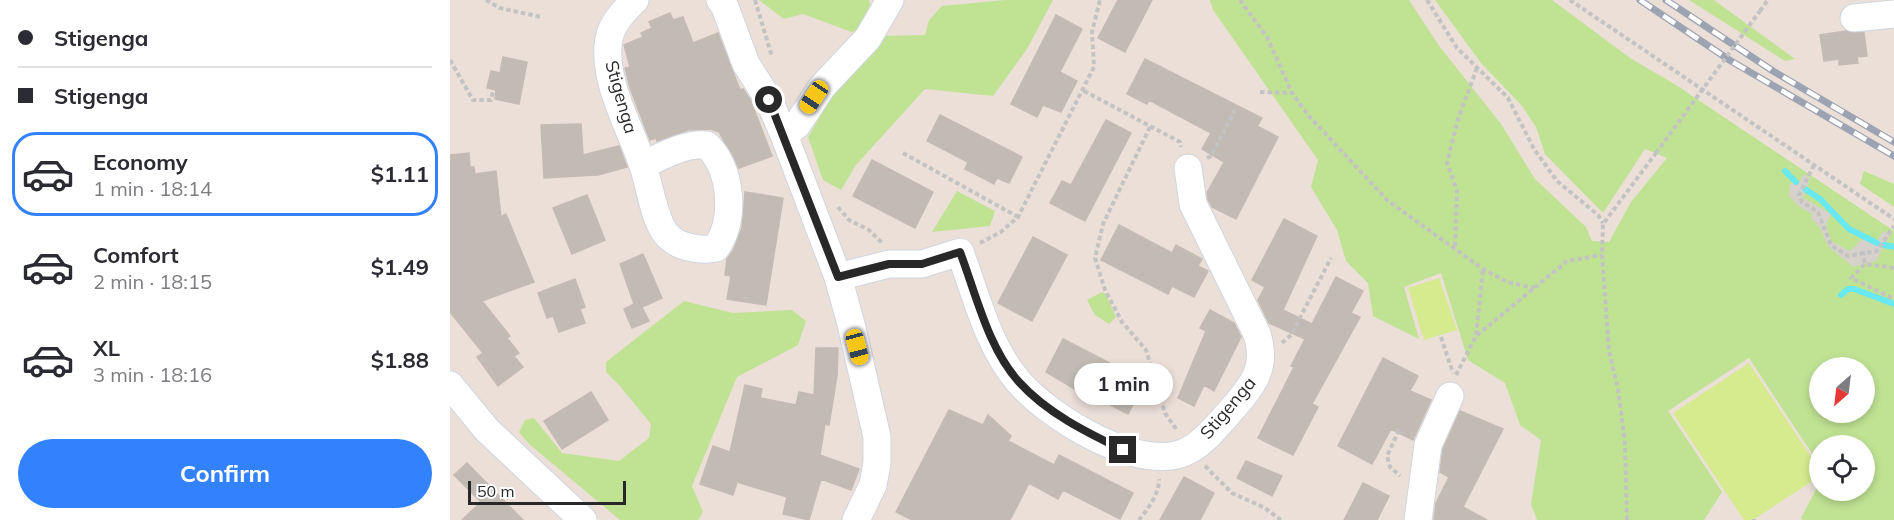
<!DOCTYPE html>
<html lang="en">
<head>
<meta charset="utf-8">
<style>
  :root { --surface:#fff; --page:#f2f2f3; --text:#2b2b33; --muted:#7c7c81; --line:#e1e1e2; --accent:#3382fd }
  body { margin:0; font-family:Mulish,sans-serif; background:var(--page); color:var(--text); height:100vh; display:flex; flex-direction:column; font-size:22px; white-space:nowrap }
  * { box-sizing:border-box; margin:0 }
  p { font-size:20px; color:var(--muted) }
  .icon { flex:none; width:33px; height:33px; fill:none; stroke:currentColor; stroke-width:2; stroke-linecap:round; stroke-linejoin:round }
  .map { position:relative; flex:1; overflow:hidden }
  .details { display:flex; flex-direction:column; background:var(--surface); width:450px }
  .details>* { flex:none }
  .hud { display:grid; align-content:center; height:132px; padding:0 18px; background:var(--surface) }
  .needle { width:39px; rotate:208deg }
  .tools { position:absolute; left:1359px; top:357px; display:grid; gap:12px }
  .tools a { display:grid; place-items:center; width:66px; height:66px; border-radius:50%; background:var(--surface); box-shadow:0 3px 9px #0003; font-size:30px }
  .scale { position:absolute; left:18px; bottom:15px; width:158px; box-sizing:border-box; padding-left:6px; border:3px solid #282828; border-top:0; font-size:16px; line-height:21px; white-space:nowrap; color:#282828; -webkit-text-stroke:4px #fff; paint-order:stroke }
  .end { position:absolute; width:27px; height:27px; margin:-14px; border:8px solid #282828; background:#fff; box-shadow:0 0 0 3px #fff }
  .from { border-radius:50% }
  .bubble { position:absolute; height:42px; border-radius:21px; background:var(--surface); box-shadow:0 3px 9px #0003; font-size:20px; font-weight:700; line-height:42px; text-align:center }
  .car { position:absolute; width:18px; height:36px; margin:-18px -9px; border-radius:8px; box-shadow:0 0 4px 2px #0007; background:linear-gradient(#f5c518 24%,#345 0 40%,#f5c518 0 76%,#345 0 86%,#f5c518 0) }
  .hud b { display:flex; align-items:center; gap:21px; height:57px; font-size:22px }
  .hud b+b { border-top:2px solid var(--line) }
  .hud i { width:15px; height:15px; background:var(--text) }
  ul { padding:0; list-style:none }
  li { display:flex; align-items:center; gap:18px; height:84px; margin:0 12px 9px; padding:0 6px; border:3px solid transparent; border-radius:24px }
  li div { flex:1 }
  li b { display:block; font-size:22px }
  li em { font-style:normal; font-weight:700 }
  li.on { border-color:var(--accent) }
  li>.icon { width:54px; height:54px; stroke-width:1.5 }
  .action { display:flex; gap:12px; margin-top:auto; padding:12px 18px }
  .action a { flex:1; height:69px; border-radius:36px; background:var(--accent); color:#fff; font-size:24px; font-weight:700; line-height:69px; text-align:center }
  main { display:flex; flex:1; min-height:0 }
  .map>svg:first-child { display:block }
</style>
</head>
<body>
<main>
<section class="details">
<div class="hud">
<b><i class="from"></i>Stigenga</b>
<b><i></i>Stigenga</b>
</div>
<ul>
<li class="on"><svg class="icon" aria-label="car" viewBox="0 0 24 24"><path d="M5 17H2v-5l4-1 3-4h7l3 4 3 1v5h-3M9 17h6M6 11h13"/><circle cx="7" cy="17" r="2"/><circle cx="17" cy="17" r="2"/></svg><div><b>Economy</b><p>1 min · 18:14</p></div><em>$1.11</em></li>
<li><svg class="icon" aria-label="car" viewBox="0 0 24 24"><path d="M5 17H2v-5l4-1 3-4h7l3 4 3 1v5h-3M9 17h6M6 11h13"/><circle cx="7" cy="17" r="2"/><circle cx="17" cy="17" r="2"/></svg><div><b>Comfort</b><p>2 min · 18:15</p></div><em>$1.49</em></li>
<li><svg class="icon" aria-label="car" viewBox="0 0 24 24"><path d="M5 17H2v-5l4-1 3-4h7l3 4 3 1v5h-3M9 17h6M6 11h13"/><circle cx="7" cy="17" r="2"/><circle cx="17" cy="17" r="2"/></svg><div><b>XL</b><p>3 min · 18:16</p></div><em>$1.88</em></li>
</ul>
<div class="action"><a>Confirm</a></div>
</section>
<div class="map">
<svg width="1444" height="520" viewBox="0 0 1444 520">
  <rect width="100%" height="100%" fill="#ebdfd8"/>
  <path fill="#bfe393" fill-rule="evenodd" d="M309 0H419L422 14 407 34 353 14 334 19Z
    M555 0H603L577 49 543 96 475 89 406 165 391 190 373 180 358 137 390 83 433 36 475 35 479 20 492 6Z
    M760 0H959L990 47 1051 124 1085 179 1136 227 1142 241 1159 242 1181 202 1217 158 1195 149 1153 213 1095 154 1086 127 1072 106 1031 63 985 0H1102L1180 58 1226 85 1444 231V520H1353L1351 518 1369 484 1370 490H1414V446H1370L1369 464 1299 358 1218 411 1272 492 1254 520H1087L1081 504 1091 440 1070 425 1055 383 1018 360 991 273 954 287 969 339 923 316 918 283 896 261 887 230 861 187 868 160 763 10ZM1370 368H1414V412H1370Z
    M1239 0H1264L1345 59 1335 61Z
    M1414 171 1444 184V207L1410 184Z
    M507 191 545 211 540 226 482 232Z
    M652 292 656 294 666 317 659 324 645 315 637 300Z
    M234 301 283 313 342 310 356 321 348 345 287 377 242 486 253 512 248 520H170L79 444 69 432 75 420 84 418 112 453 169 461 199 438 201 424 170 386 156 372V362Z"/>
  <path fill="#d6eb8e" d="M989 278 1007 330 974 340 958 288Z
    M1299 363 1369 469 1370 476 1303 520H1294L1223 413Z"/>
  <path fill="#d7d1cb" d="M1354 174 1360 178 1353 198 1381 214 1376 225 1381 241 1400 251 1413 238 1426 244 1433 231 1440 235 1426 261 1403 267 1378 246 1370 228 1361 218 1362 214 1348 206 1339 196 1340 184 1350 181Z"/>
  <g fill="none" stroke-linecap="round" stroke-linejoin="round">
    <path stroke="#68e8f0" stroke-width="6" d="M1335 171 1346 182
      M1355 189 1370 199 1399 229 1427 243
      M1434 245 1444 247
      M1391 295 1398 289H1404L1444 304"/>
  </g>
  <path fill="#c2bbb4" stroke="#c6bbb3" stroke-width="1.5" d="M668 0H702L675 52 648 38Z
    M220 13 223 20 233 17 243 43 268 33 290 90 293 89 301 101 322 156 289 168 269 132 261 129 238 130 207 141 206 138 200 140 180 88 175 68 180 67 174 45 193 37 191 33 202 28 199 22Z
    M606 15 632 29 610 72 627 81 611 112 593 105 587 117 561 104Z
    M1396 31 1414 33 1417 56 1407 57 1408 63 1389 65V59L1374 61 1370 35Z
    M53 57 77 62 69 104 45 99 46 90 37 88 41 71 50 73Z
    M695 59 812 118 807 126 828 137 786 219 762 207 758 199 757 193 774 162 752 149 761 133 699 100 697 104 677 94Z
    M490 115 572 157 559 183 547 178 544 184 515 169 518 162 477 141Z
    M656 120 681 133 635 221 600 203 612 181 621 185Z
    M131 124 133 155 169 146 177 167 148 175 94 178 91 125Z
    M19 153 20 167H24L25 174 46 171 51 217 56 214 84 282 32 301 60 336 57 338 69 353 64 356 73 367 48 386 27 357 33 353 0 312V155Z
    M422 160 483 192 465 228 403 196Z
    M295 192 333 198 316 305 277 299 281 276 275 275 277 259 283 251 292 228Z
    M137 195 155 240 122 254 103 208Z
    M834 219 867 236 833 310 862 324 886 277 913 291 901 313 910 317 862 404 868 407 843 455 808 438 844 367 841 366 855 339 819 323 808 300 815 287 802 280Z
    M669 225 722 253 726 245 752 259 748 266 758 271 744 297 722 286 718 294 651 260Z
    M583 237 617 255 582 321 548 303Z
    M193 254 212 298 192 307 199 321 182 328 174 309 184 304 170 264Z
    M125 279 135 307 130 309 135 323 109 332 103 316 97 318 88 293Z
    M760 310 784 323 791 337 764 391 754 385 744 406 728 398 756 331 750 328Z
    M613 339 695 381 678 414 637 393 636 396 596 372Z
    M366 348H388L387 376 379 425 375 424 370 455 409 469 401 490 371 479 359 520 333 514 337 497 287 482 283 495 250 484 263 446 280 452 295 385 312 389 310 398 346 405 349 392 364 395Z
    M933 358 968 376 960 391 981 400 963 440 941 429 922 464 888 446Z
    M141 392 158 420 112 449 94 421Z
    M499 410 533 425 538 415 561 436 558 441 604 465 609 455 683 493 670 519 613 490 608 499 579 483 560 520H462L446 512Z
    M1010 411 1053 429 1013 507 1037 520H984L986 503 999 477 990 472 993 449Z
    M796 461 832 476 822 496 787 478Z
    M17 463 73 520H12L31 502 4 475Z
    M734 477 764 493 750 520H710Z
    M913 483 939 496 927 520H894Z"/>
  <g fill="none" stroke-linecap="round" stroke-linejoin="round">
    <g stroke="#ced6e1" stroke-width="29">
      <path id="minor" d="M185 0C172 13 159 26 158 46 155 88 182 130 194 169 200 187 205 225 219 237 230 248 252 251 266 248 286 219 282 170 257 145 234 143 213 156 193 165
        M270 0 275 7 296 64 319 100 334 135 388 277 401 324 427 437V463L423 485 406 520
        M1404 18 1444 14
        M334 135 347 125 372 87 418 38 440 0
        M388 277 439 264H472L510 252C526 295 538 346 568 381 598 417 695 478 741 449 758 439 771 421 784 407 805 383 817 366 807 334L743 204 738 168
        M0 385 37 430 133 520
        M968 520 978 445 1000 396"/>
    </g>
    <path stroke="#c3c3c3" stroke-width="4" stroke-dasharray="4.5 3" stroke-linecap="butt" d="M36 0 50 8 91 17
      M305 0 322 57
      M790 0 817 37 842 93 858 115 937 200 1033 269 1057 282 1084 288
      M977 0 1007 48 1058 98 1084 149 1107 181 1148 215 1153 223
      M1120 0 1444 219
      M1310 11 1318 0
      M0 60 23 100H41L43 91
      M634 91 730 142 731 147
      M810 92 842 93
      M700 127 653 224 645 258 655 290 672 322 696 350 715 413 726 429
      M453 153 568 217
      M757 158 761 156 785 110
      M1364 165 1349 195 1352 202 1368 212 1381 245 1398 256 1427 251 1444 226
      M388 207 399 220 419 230 432 243
      M530 243 551 232 568 217 644 67 642 32 650 0
      M1005 246 1007 191 997 163 1008 119 1027 68
      M1413 251 1415 264
      M1444 268 1415 264 1401 278 1444 299
      M1026 335 1033 269
      M991 337 1003 373
      M832 343 841 335 881 258
      M1006 375 1026 336 1117 261 1152 255
      M949 430 937 456 940 467 950 476
      M755 466 782 493 815 508 831 520
      M1304 519V520
      M689 520C697 510 710 493 709 479
      M1177 520 1175 444 1168 389 1159 351 1152 255 1153 224 1206 153"/>
    <use href="#minor" stroke="#fff" stroke-width="27"/>
    <g stroke="#9ca4b3" stroke-width="7">
      <path id="rail" d="M1190 0 1281 61 1444 156
        M1216 0 1323 71 1444 142"/>
    </g>
    <use href="#rail" stroke="#fff" stroke-width="4.5" stroke-dasharray="14" stroke-linecap="butt"/>
    <path stroke="#c3c3c3" stroke-width="4" stroke-dasharray="4.5 3" stroke-linecap="butt" d="M1206 153 1310 11"/>
  </g>
  <g fill="none" stroke-linecap="round" stroke-linejoin="round">
    <path stroke="#282828" stroke-width="8" d="M319 100 388 277 439 264H472L510 252C526 294 538 348 569 382 597 413 636 432 673 450"/>
  </g>
  <g text-anchor="middle" stroke-width="4.5" stroke-linejoin="round" paint-order="stroke">
    <g font-size="18" fill="#282828" stroke="#fff">
      <text transform="translate(171 97) rotate(74)" y="6">Stigenga</text>
      <text transform="translate(778 408) rotate(-50)" y="6">Stigenga</text>
    </g>
  </g>
</svg>
<div class="tools">
<a><svg class="needle" viewBox="-14 -14 28 28"><path d="M0-13l5 13h-10z" fill="#e53935"/><path d="M0 13l5-13h-10z" fill="#7c7c81"/></svg></a>
<a><svg class="icon" aria-label="locate" viewBox="0 0 24 24"><circle cx="12" cy="12" r="6"/><path d="M12 2v4M12 18v4M2 12h4M18 12h4"/></svg></a>
</div>
<div class="scale">50 m</div>
<i class="end from" style="left:319px;top:100px"></i>
<i class="end" style="left:673px;top:450px"></i>
<div class="bubble" style="left:624px;top:363px;width:99px">1 min</div>
<i class="car" style="left:364px;top:97px;rotate:214deg"></i>
<i class="car" style="left:407px;top:347px;rotate:165deg"></i>
</div>
</main>
</body>
</html>
